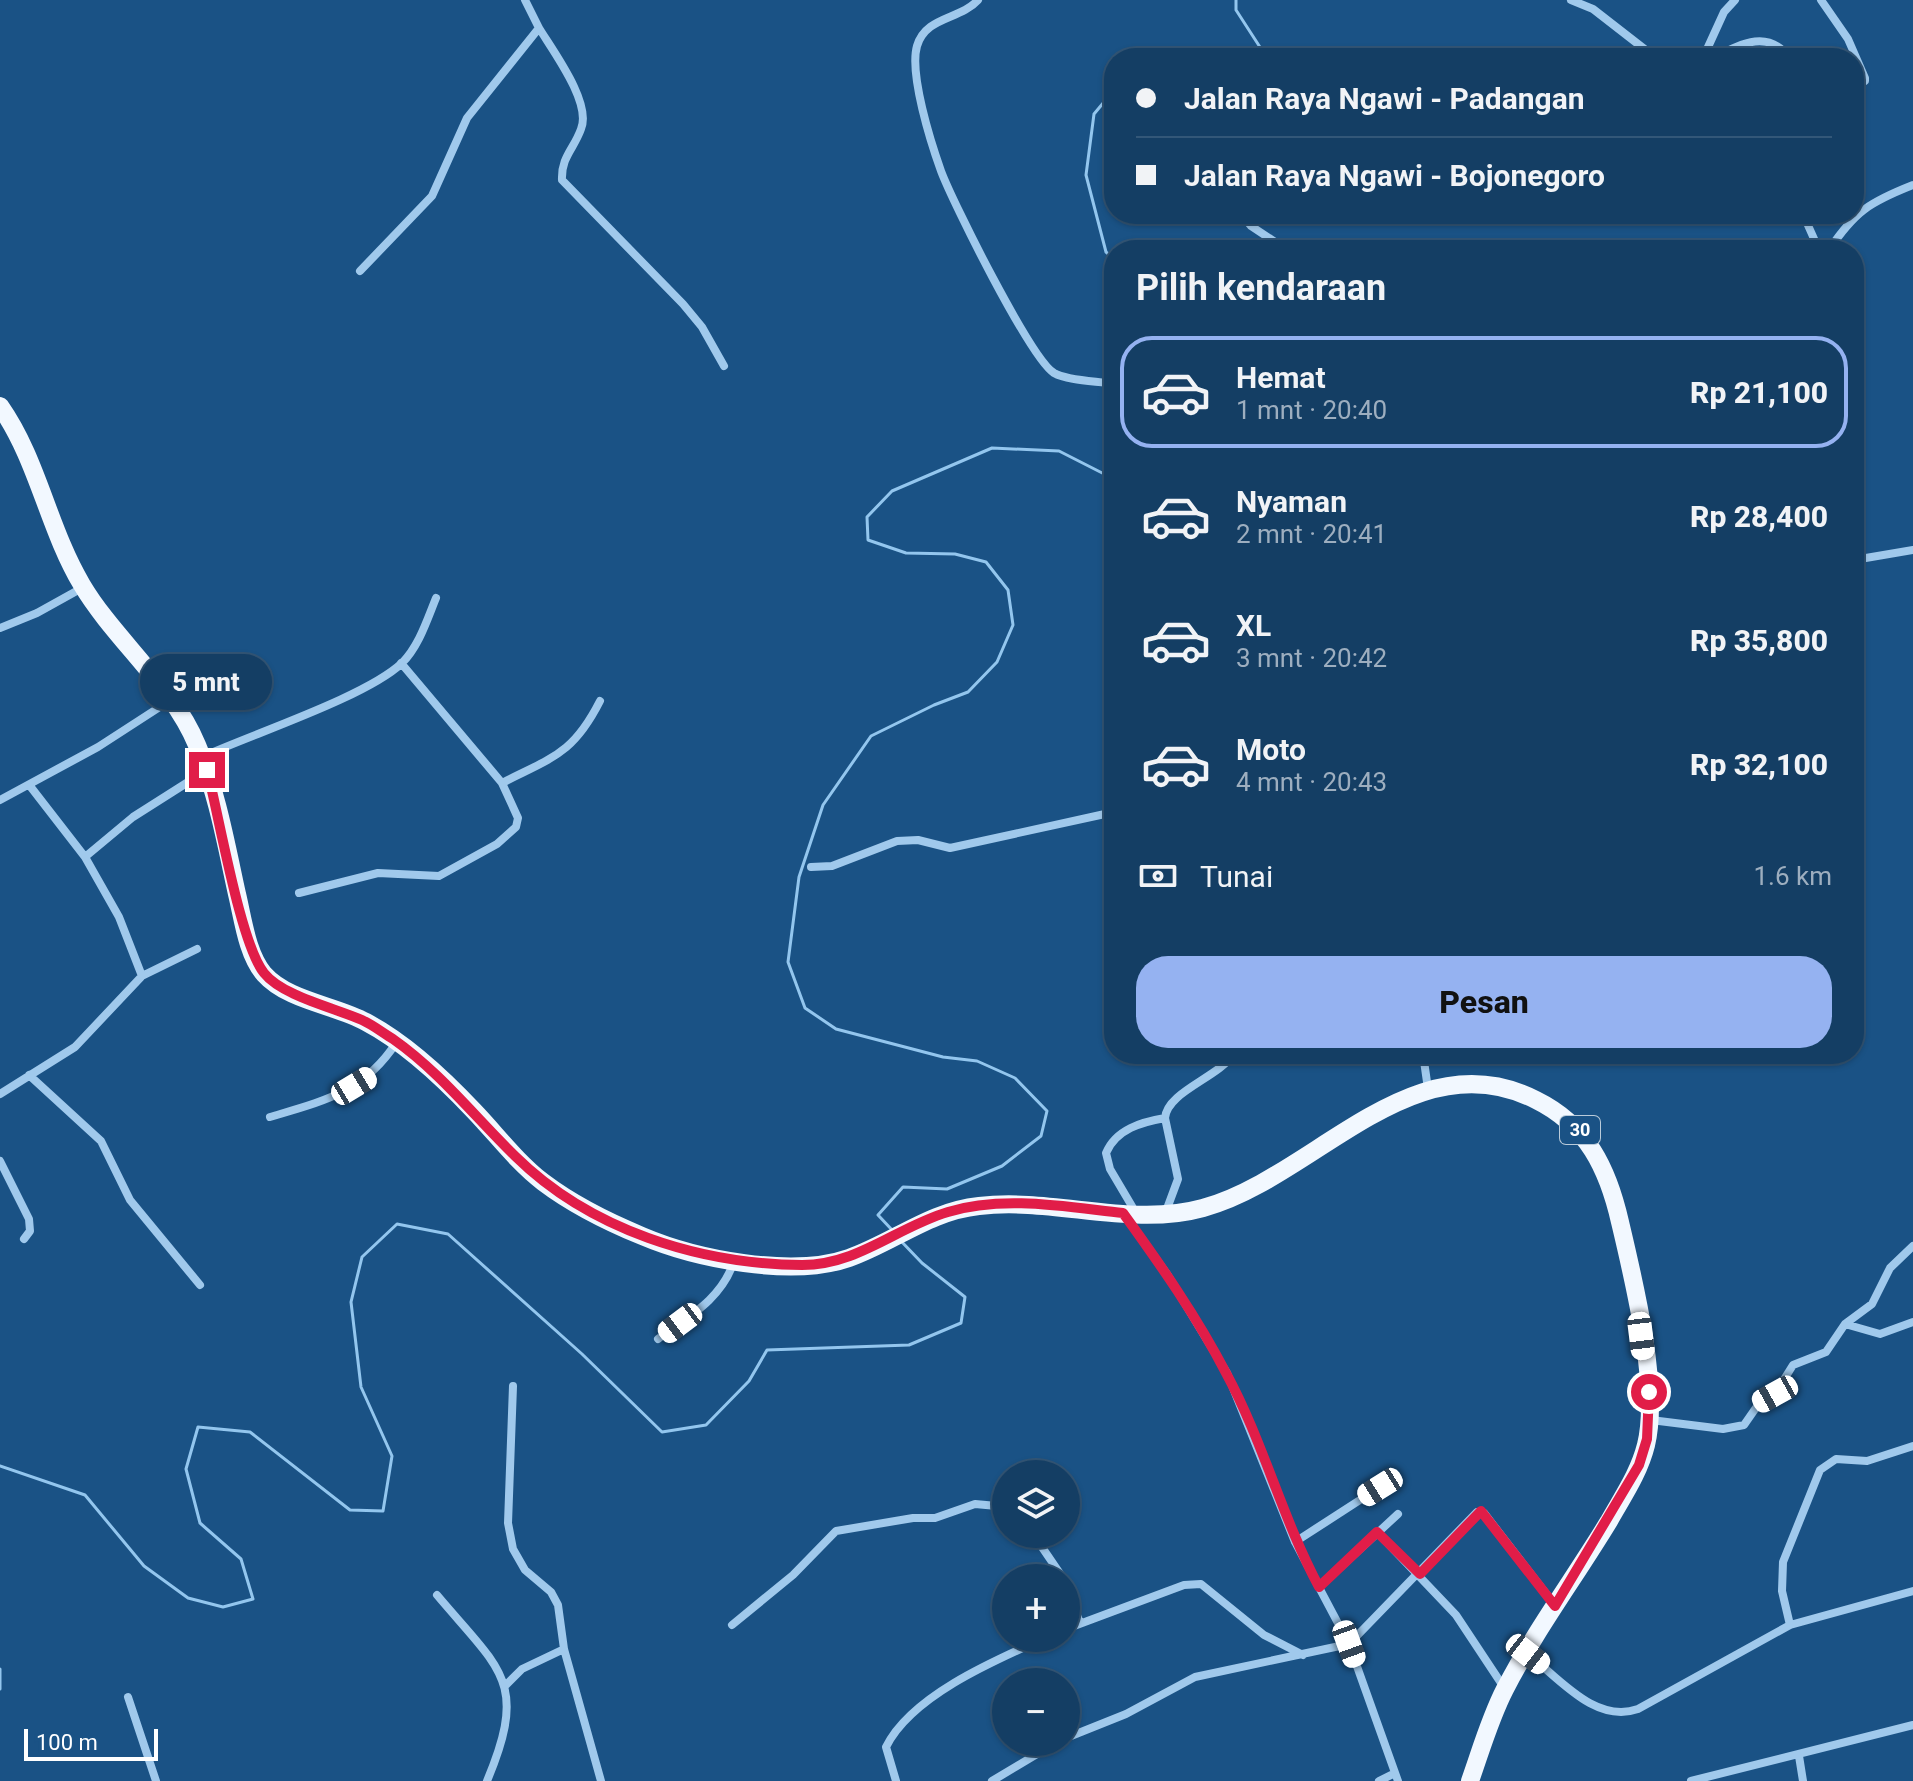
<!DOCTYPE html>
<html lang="id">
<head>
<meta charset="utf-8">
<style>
  :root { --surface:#143e64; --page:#21496d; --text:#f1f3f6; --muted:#9daebf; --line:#335778; --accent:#95b2f1 }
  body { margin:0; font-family:Roboto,sans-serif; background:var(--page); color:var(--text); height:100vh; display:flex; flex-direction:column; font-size:30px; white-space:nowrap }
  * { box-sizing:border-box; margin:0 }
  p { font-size:26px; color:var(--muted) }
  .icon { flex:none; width:44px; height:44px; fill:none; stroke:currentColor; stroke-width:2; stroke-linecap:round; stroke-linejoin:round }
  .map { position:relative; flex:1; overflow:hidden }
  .details { position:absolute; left:1104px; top:240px; width:760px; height:824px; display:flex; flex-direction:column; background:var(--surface); border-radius:32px; box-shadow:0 2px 6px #0004,0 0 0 2px var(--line) }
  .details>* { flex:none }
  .hud { position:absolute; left:1104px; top:48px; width:760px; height:176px; border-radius:32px; box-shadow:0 2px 6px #0004,0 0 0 2px var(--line); display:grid; align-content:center; height:176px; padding:0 32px; background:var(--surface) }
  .fabs { position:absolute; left:992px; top:1460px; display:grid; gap:16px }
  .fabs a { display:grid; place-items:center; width:88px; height:88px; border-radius:50%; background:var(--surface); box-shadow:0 2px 6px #0004,0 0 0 2px var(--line); font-size:40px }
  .scale { position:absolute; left:24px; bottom:20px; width:134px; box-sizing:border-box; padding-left:8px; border:4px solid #fff; border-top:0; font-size:22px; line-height:28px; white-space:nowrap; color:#fff; -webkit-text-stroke:6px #1a5285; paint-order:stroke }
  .end { position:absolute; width:36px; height:36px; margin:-18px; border:10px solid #e11d48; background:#fff; box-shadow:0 0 0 4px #fff }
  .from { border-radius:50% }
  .bubble { position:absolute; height:56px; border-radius:28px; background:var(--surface); box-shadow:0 2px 6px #0004,0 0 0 2px var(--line); font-size:26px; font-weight:800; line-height:56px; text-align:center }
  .car { position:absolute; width:24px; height:48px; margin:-24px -12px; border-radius:10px; box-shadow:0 0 6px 2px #0007; background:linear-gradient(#fff 24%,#345 0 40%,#fff 0 76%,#345 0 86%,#fff 0) }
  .hud b { display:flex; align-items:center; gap:28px; height:76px; font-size:30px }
  .hud b+b { border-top:2px solid var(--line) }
  .hud i { width:20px; height:20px; background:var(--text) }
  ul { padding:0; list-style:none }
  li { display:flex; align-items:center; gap:24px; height:112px; margin:0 16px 12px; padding:0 16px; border:4px solid transparent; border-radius:32px }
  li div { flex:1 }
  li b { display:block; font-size:30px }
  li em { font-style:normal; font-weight:800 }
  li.on { border-color:var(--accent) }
  li>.icon { width:72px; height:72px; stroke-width:1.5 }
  h2 { padding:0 32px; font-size:36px; line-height:96px }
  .pay { display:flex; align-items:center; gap:20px; height:88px; padding:0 32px; font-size:30px }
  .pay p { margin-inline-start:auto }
  .cta { display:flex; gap:16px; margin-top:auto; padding:16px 32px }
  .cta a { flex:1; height:92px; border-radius:32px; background:var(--accent); color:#111; font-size:32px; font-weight:800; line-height:92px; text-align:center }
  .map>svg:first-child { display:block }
</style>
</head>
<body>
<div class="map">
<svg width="1913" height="1781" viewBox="0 0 1913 1781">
  <rect width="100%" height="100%" fill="#1a5285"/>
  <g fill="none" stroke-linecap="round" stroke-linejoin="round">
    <path stroke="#93c6ee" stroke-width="3" d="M1236 0V10L1267 58
      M1114 90 1094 114 1086 175 1106 252 1114 259
      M893 1231 878 1215 903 1187 947 1189 1002 1166 1041 1136 1047 1111 1015 1078 977 1061 943 1057 836 1029 805 1008 788 962 799 877 823 805 871 736 934 705 968 692 997 662 1013 625 1008 590 986 562 955 554 906 553 868 540 867 517 892 491 992 448 1059 451 1114 479
      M0 1466 85 1495 144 1566 188 1598 223 1607 253 1599 241 1559 200 1523 186 1469 198 1427 250 1432 350 1510 383 1511 392 1456 361 1387 351 1302 362 1257 397 1224 448 1234 582 1354 662 1432 706 1425 749 1381 767 1350 909 1345 961 1323 965 1297 922 1263 900 1240
      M0 1669V1689"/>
    <path stroke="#a0c9ec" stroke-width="8" d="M978 0C960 20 926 16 917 46 909 74 931 143 941 171 953 203 1031 359 1054 373 1068 381 1097 381 1114 384
      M1571 0 1593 9 1656 58
      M1821 0 1848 39 1865 78V81L1854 87
      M539 28C553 51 592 103 581 129 574 149 561 157 562 180L683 304 702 327 724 366
      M1703 58 1724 12 1735 0
      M1713 58C1739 45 1768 28 1789 58
      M1241 214 1251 226 1287 250
      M1803 214 1819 250
      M1829 250C1855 211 1870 202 1913 185
      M360 271 432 196 467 118 539 28 525 0
      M1854 560 1913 550
      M0 628 37 613 82 588
      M202 757C252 734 366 697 402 663 419 646 427 620 436 598
      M502 783C553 757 573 754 600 701
      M30 786 85 857 119 917 142 976
      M0 800 98 747 169 701
      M85 857 133 817 207 770
      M811 867 832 866 897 841 918 840 950 848 1114 812
      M299 893 378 873 439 876 497 844 516 827 518 818 502 783 401 663
      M1423 1054 1428 1089
      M29 1075 101 1141 130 1200 200 1285
      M0 1094 75 1047 142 976 197 949
      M270 1117C324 1101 364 1092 396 1043
      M0 1161 29 1219 30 1231 24 1239
      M1136 1213 1110 1169 1106 1153C1116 1129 1142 1122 1165 1118
      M1165 1214 1178 1179 1165 1118C1167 1092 1217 1078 1234 1054
      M1126 1217 1167 1274 1227 1373 1295 1542 1349 1644 1398 1781
      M1845 1324 1880 1334 1913 1322
      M658 1339C688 1317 722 1299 734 1261
      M513 1386 508 1523 513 1549 525 1570 551 1592 558 1605 564 1649 601 1781
      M1651 1420 1723 1429 1744 1425 1760 1402 1775 1394 1793 1365 1826 1352 1845 1324 1872 1304 1890 1268 1913 1246
      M1377 1532 1456 1615 1505 1689
      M1033 1534 1063 1578
      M1295 1542 1380 1487
      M1066 1586 1080 1623
      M1319 1587 1398 1514
      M437 1595C500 1670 529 1681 487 1781
      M732 1625 793 1575 836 1531 913 1518H935L975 1504 997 1506 1006 1512
      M1790 1625 1782 1591 1783 1562 1820 1470 1836 1459 1867 1461 1913 1446
      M1066 1629 1184 1585 1201 1584 1264 1635 1303 1655
      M1528 1654C1559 1678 1595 1724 1638 1709L1790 1625 1913 1591
      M506 1685 522 1669 564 1649
      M128 1697 156 1781
      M1066 1738 1126 1714 1195 1677 1349 1644 1477 1512 1484 1513 1554 1604
      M1799 1756 1803 1781
      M896 1781 886 1747C911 1696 995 1660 1045 1638
      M992 1781 1057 1742
      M1379 1781 1395 1773
      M1691 1781 1913 1725"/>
    <path stroke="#f2f8ff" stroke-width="18" d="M0 406C38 460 48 528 82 585 114 639 173 686 197 745 217 792 226 844 237 894 243 919 247 954 264 974 288 1001 335 1005 366 1022 406 1043 443 1078 474 1111 497 1135 517 1162 543 1182 572 1204 608 1222 642 1236 696 1259 792 1278 849 1258 894 1242 930 1211 979 1206 1053 1197 1131 1228 1203 1208 1314 1178 1413 1037 1536 1100 1587 1125 1608 1169 1620 1222 1634 1281 1660 1388 1646 1445 1639 1473 1623 1496 1609 1521 1575 1577 1535 1631 1505 1689 1490 1718 1481 1750 1470 1781"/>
  </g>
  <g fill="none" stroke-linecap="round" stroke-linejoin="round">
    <path stroke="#e11d48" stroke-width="10" d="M207 770C219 815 240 943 264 973 282 996 335 1008 362 1020 373 1025 383 1033 393 1039 440 1072 474 1116 515 1156 590 1230 699 1264 802 1265 858 1265 897 1227 948 1212 1003 1195 1067 1207 1123 1213 1160 1264 1197 1317 1226 1373 1263 1441 1282 1518 1319 1587L1377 1532 1420 1574 1481 1511 1555 1606 1639 1465 1647 1439 1649 1392"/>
  </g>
  <g text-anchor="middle" stroke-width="6" stroke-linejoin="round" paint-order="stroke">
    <rect fill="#1a5285" stroke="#bacbda" stroke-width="2" x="1560" y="1116" width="40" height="28" rx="6"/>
    <g font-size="18" font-weight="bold" fill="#fff">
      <text x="1580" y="1136">30</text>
    </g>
  </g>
</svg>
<div class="fabs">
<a><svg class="icon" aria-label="layers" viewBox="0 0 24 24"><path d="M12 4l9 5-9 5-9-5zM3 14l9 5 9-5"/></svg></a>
<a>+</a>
<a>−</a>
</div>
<div class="scale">100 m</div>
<i class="end from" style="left:1649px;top:1392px"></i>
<i class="end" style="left:207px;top:770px"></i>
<div class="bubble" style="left:140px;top:654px;width:132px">5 mnt</div>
<i class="car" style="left:354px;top:1086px;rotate:59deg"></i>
<i class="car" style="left:680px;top:1323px;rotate:233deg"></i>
<i class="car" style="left:1641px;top:1336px;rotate:173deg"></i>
<i class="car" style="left:1775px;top:1394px;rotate:241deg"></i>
<i class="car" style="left:1380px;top:1487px;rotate:238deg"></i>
<i class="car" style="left:1349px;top:1644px;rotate:160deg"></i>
<i class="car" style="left:1528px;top:1654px;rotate:128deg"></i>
<div class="hud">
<b><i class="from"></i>Jalan Raya Ngawi - Padangan</b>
<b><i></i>Jalan Raya Ngawi - Bojonegoro</b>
</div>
<section class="details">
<h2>Pilih kendaraan</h2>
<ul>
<li class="on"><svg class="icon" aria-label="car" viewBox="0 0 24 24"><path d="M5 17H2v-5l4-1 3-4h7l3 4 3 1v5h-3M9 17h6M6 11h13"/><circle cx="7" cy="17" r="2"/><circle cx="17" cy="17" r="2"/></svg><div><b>Hemat</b><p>1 mnt · 20:40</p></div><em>Rp 21,100</em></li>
<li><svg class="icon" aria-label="car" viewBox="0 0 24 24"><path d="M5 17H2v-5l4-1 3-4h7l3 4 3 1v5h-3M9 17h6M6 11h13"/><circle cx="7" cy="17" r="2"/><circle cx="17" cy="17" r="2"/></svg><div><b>Nyaman</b><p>2 mnt · 20:41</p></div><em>Rp 28,400</em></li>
<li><svg class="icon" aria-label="car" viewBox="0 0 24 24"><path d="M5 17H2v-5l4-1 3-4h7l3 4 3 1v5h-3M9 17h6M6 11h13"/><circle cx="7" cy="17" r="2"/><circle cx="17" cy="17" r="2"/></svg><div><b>XL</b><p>3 mnt · 20:42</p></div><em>Rp 35,800</em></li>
<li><svg class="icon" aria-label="car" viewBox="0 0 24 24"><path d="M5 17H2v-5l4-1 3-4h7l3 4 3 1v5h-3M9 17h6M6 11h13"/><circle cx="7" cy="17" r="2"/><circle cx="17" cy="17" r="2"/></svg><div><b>Moto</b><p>4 mnt · 20:43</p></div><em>Rp 32,100</em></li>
</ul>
<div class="pay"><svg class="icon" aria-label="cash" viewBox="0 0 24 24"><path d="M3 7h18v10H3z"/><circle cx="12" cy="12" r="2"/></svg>Tunai<p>1.6 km</p></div>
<div class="cta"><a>Pesan</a></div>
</section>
</div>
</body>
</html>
